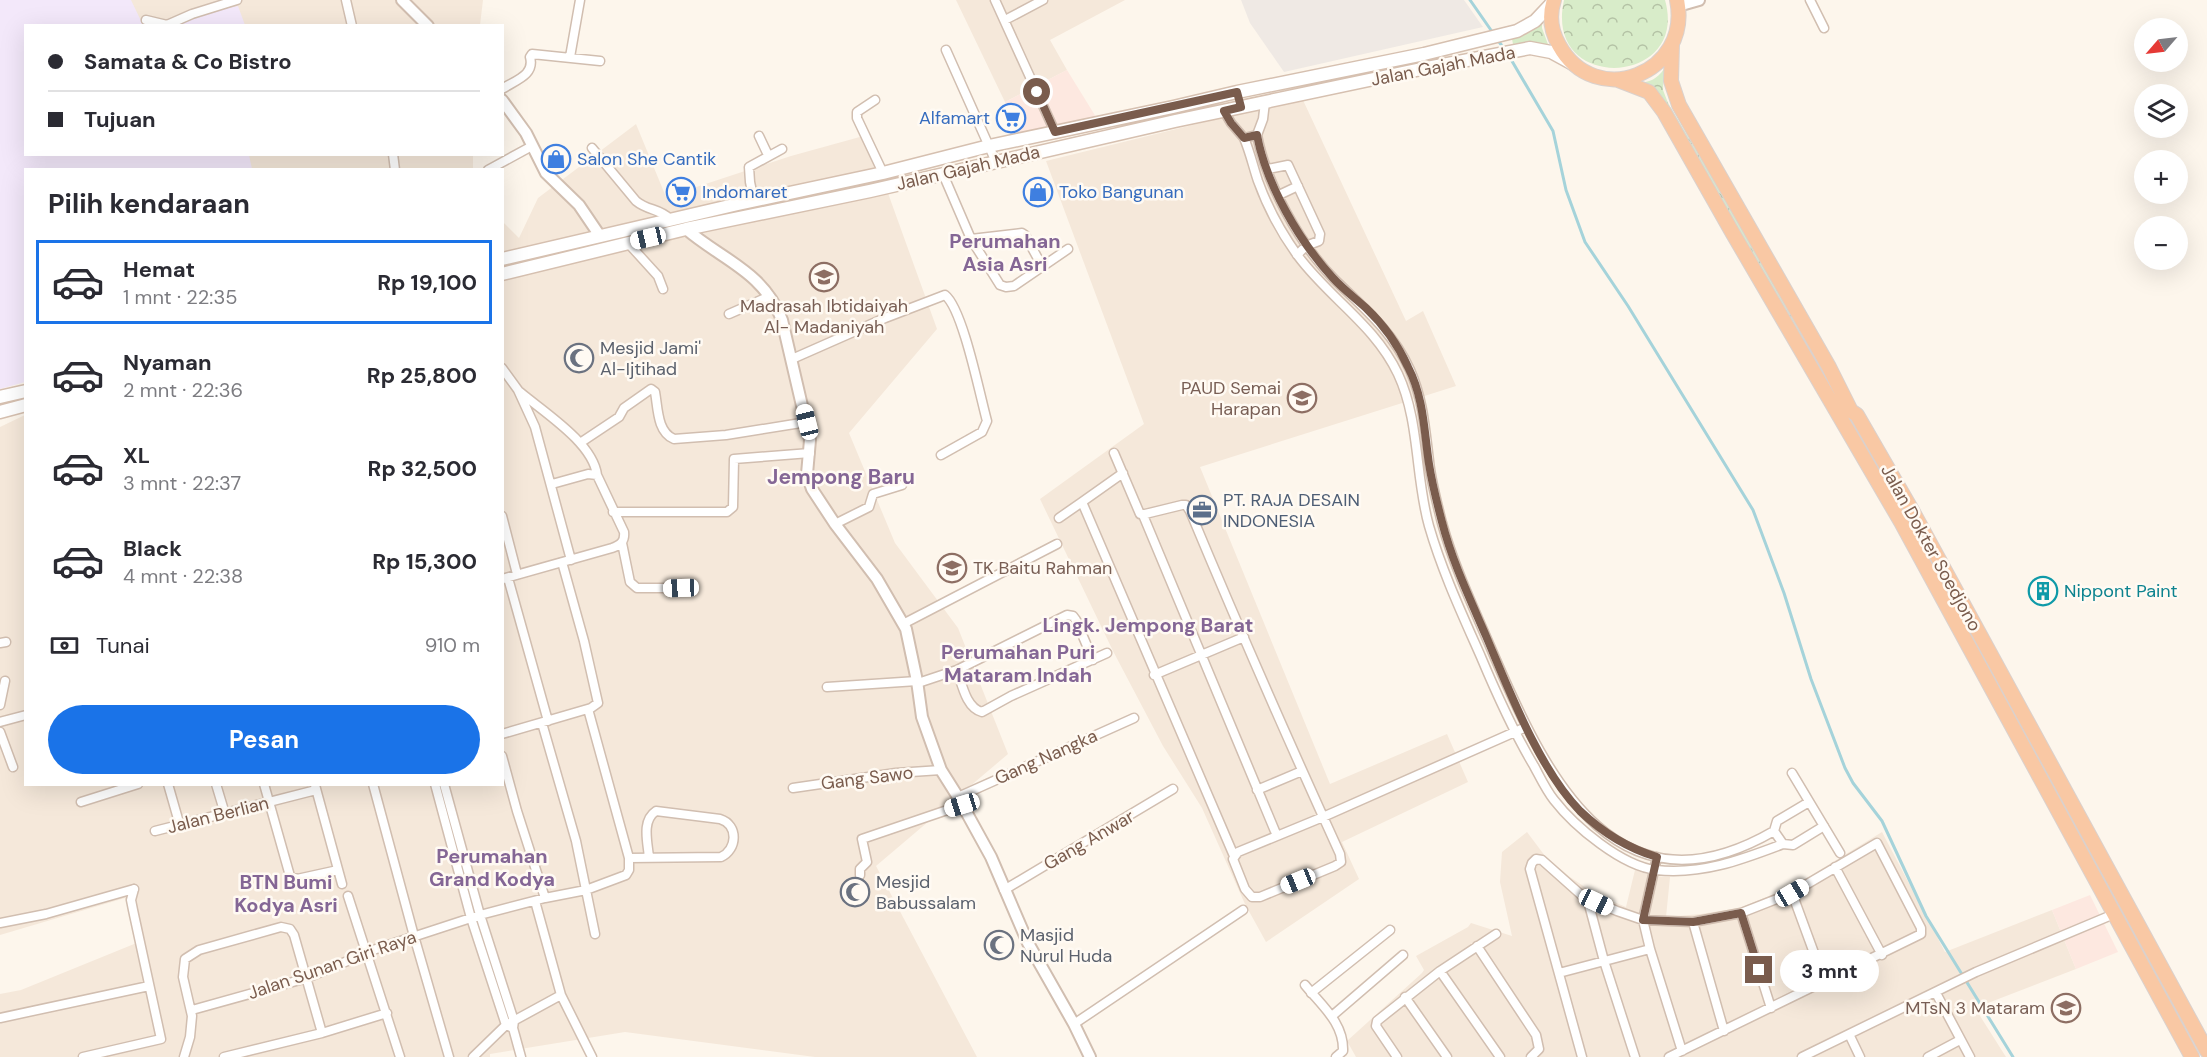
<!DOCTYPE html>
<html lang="id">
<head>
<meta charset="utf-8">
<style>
  :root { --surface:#fff; --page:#f2f2f3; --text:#2b2b33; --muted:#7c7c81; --line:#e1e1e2; --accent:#1a73e8 }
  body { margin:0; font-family:"DM Sans",sans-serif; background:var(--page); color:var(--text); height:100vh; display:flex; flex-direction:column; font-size:22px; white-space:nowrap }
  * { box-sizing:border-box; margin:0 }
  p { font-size:20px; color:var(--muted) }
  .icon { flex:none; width:33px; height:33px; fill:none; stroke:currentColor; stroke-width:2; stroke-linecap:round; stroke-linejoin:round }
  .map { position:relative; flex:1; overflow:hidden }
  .side { position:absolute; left:24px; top:168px; width:480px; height:618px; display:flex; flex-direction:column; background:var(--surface); border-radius:0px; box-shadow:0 6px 24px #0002 }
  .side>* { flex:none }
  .top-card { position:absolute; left:24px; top:24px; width:480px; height:132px; border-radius:0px; box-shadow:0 6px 24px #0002; display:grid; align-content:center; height:132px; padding:0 24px; background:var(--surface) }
  .needle { width:39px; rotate:242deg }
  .fabs { position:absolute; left:2134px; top:18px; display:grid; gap:12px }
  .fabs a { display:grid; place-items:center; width:54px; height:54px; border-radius:50%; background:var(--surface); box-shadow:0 6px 24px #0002; font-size:30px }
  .end { position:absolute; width:27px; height:27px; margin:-14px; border:8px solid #7a5c4d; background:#fff; box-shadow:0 0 0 3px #fff }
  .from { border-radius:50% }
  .bubble { position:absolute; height:42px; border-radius:21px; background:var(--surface); box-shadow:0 6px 24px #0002; font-size:20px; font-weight:700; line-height:42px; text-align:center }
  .car { position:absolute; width:18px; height:36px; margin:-18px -9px; border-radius:8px; box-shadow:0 0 4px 2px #0007; background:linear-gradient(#fff 24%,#345 0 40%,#fff 0 76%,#345 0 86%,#fff 0) }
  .top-card b { display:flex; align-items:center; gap:21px; height:57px; font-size:22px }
  .top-card b+b { border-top:2px solid var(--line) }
  .top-card i { width:15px; height:15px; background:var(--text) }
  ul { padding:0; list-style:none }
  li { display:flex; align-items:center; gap:18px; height:84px; margin:0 12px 9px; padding:0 12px; border:3px solid transparent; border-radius:0px }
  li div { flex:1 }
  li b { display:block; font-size:22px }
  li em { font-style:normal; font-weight:700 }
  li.on { border-color:var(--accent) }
  li>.icon { width:54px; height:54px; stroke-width:1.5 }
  h2 { padding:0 24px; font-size:27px; line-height:72px }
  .pay { display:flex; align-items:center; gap:15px; height:66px; padding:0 24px; font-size:22px }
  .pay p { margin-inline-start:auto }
  .button { display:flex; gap:12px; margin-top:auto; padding:12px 24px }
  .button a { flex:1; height:69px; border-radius:36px; background:var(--accent); color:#fff; font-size:24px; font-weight:700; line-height:69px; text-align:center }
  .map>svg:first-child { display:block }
</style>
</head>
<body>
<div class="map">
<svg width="2207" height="1057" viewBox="0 0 2207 1057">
  <defs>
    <pattern id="park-crowns" width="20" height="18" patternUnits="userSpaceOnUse" patternTransform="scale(1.5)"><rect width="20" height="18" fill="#d8ecc9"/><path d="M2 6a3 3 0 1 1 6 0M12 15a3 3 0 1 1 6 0" fill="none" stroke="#b4c2a5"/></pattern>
  </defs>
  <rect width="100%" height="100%" fill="#fdf6ec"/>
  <path fill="#f5e8da" d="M48 0H483L480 25 26 26V154H473V169L26 170 0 46Z
    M956 0H1125L1050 40 1067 70 1005 102Z
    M1302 98 1406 321 1423 311 1456 386 1200 467 1330 784 1447 734 1468 782 1342 842 1359 879 1266 942 1245 904 1202 808 1163 746 1113 651 1040 499 1144 424 1046 161Z
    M636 124 666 197 791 156 867 135 937 329 849 433 895 543 958 628 1008 754 876 866 977 1057H815L625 1032 490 1054V1057H0V994L21 990 139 942 125 898 0 935V427L25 415 26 784H502L503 222 519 238 538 198Z
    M1527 832 1545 856 1570 877 1595 894 1626 907 1635 870 1652 876 1670 877 1666 917 1701 914 1739 908 1792 887 1882 832 1945 952 2052 910 2076 969 1975 1008 2006 1057H1356L1347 1041 1422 973 1424 970 1416 956 1468 927 1471 923 1512 936 1500 882 1502 852Z"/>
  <path fill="#fde8e0" d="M1067 70 1096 117 1018 134 1005 102Z
    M2090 895 2118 952 2076 969 2052 910Z"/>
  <path fill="#efe9e4" d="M1241 0H1464L1483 27 1284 72 1250 23Z"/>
  <path fill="#f3e8fa" d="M0 0H131L143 25 238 6 245 25 26 26V154L249 155 252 169 26 170 25 382 0 389Z"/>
  <path fill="url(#park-crowns)" d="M1564 0H1665C1690 87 1543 94 1564 0Z
    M1542 19V28L1549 47 1527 42 1513 44 1512 39C1525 34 1534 30 1542 19Z
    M1664 69 1663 90 1668 103 1851 411 1902 509 1898 511 1639 83C1650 82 1657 79 1664 69Z"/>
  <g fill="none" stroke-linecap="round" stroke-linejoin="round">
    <path stroke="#a5d3da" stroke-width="3" d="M1470 0 1493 33
      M1497 39 1505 50
      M1509 56 1553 131 1566 190 1585 242 1628 306 1753 510 1784 593 1811 679 1845 768 1853 783 1882 821 1926 916 2013 1057"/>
    <g stroke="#d1beb0" stroke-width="11">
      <path id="minor" d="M346 0 352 26
        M995 0 1055 132
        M1810 0 1824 28
        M146 20 167 25 192 14 237 0
        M1005 20 1043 0
        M946 50 996 162
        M570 57 580 0
        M502 89C516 80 535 75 530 57L532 54 600 61
        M875 100 857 112V118L883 173
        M1224 111 1231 123 1244 138 1257 135 1263 119 1265 102
        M1257 135C1266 183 1300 245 1335 280 1364 308 1393 332 1410 370 1423 399 1425 429 1429 461 1431 481 1437 503 1442 523 1455 570 1477 615 1496 660 1549 783 1619 921 1774 831
        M759 136 768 155
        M1244 138C1250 152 1253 166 1258 181 1267 206 1282 234 1298 256 1329 298 1375 325 1398 374 1420 421 1415 477 1429 526 1442 571 1462 614 1481 657 1497 695 1513 731 1534 766 1540 777 1546 790 1554 800 1575 827 1622 866 1656 870 1702 875 1741 860 1783 844
        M592 148 636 201C648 211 659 208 670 219
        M393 154 395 170
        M1268 169 1288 165 1320 234 1319 241 1306 246 1297 255
        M488 170 532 146
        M943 174 971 239 1000 285 1006 287 1014 286 1068 249
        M1279 195 1298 186
        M754 201 750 182 749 167 782 149
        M971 239 1022 233 1025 235 1042 266
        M628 243 658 276 663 289
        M729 314 770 296
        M792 359 885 318 945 295C963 309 980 396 987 421L982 432 941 455
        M502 368 518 390 535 427 571 560
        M520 392C545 413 593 443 597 475
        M580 443 619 417 624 408 651 389 655 392C658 408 657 432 674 439L726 435 807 422
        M1114 453 1140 514H1145L1182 505H1186L1190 511C1238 626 1288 740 1340 854L1341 862 1335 866 1260 897H1252L1245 889 1233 859 1238 852 1323 817 1526 727
        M1123 473 1082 502 1234 856
        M613 512H727L733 507 734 459 810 453
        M1143 515 1277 836
        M502 516 517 574
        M1059 518 1082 502
        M835 524 869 507 873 494 902 485
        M622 543 630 582 637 588H681
        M508 578 548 721
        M502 579 612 548C621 545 625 541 624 532L597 475 588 474 552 484
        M903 624 1057 544
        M0 643 6 642
        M957 670C962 684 966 708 982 712L1011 696 1107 653
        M1154 675 1244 637
        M918 683 957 670 1067 615 1073 616 1076 620 1093 660
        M827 687 917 681
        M0 705 5 681
        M0 722 26 715
        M542 723 576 841 595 934
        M0 732 13 767
        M502 734 591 708 598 703 584 641 562 562
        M502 756 517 811 545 898
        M1792 773 1840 853
        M168 784 180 826
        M216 784 225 814
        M264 784 290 876 297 879 338 870
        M373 784 414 936 449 1057
        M435 784 471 918 506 1025 513 1028 514 1021 480 915 444 784
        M315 785 342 884
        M793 788 896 773 941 770
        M1257 790 1302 771
        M958 797 1134 718
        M81 802 138 784
        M1809 802 1777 821 1774 831 1783 844 1793 845 1824 826
        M155 831 316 790
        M1657 857 1643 920 1650 949 1682 1051
        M629 858 721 857C737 850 739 825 720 819L656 811C641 821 648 843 649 858
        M1835 867 1882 955
        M860 875V869L867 862 862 839 962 805
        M1004 890 1173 789
        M1792 893 1825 983
        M348 896 400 1057
        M535 901 561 995 592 1057
        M1588 901 1604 961 1635 1057
        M1741 913 1771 1008
        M1693 922 1724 1031
        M0 923 46 914 134 889
        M1477 946 1536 1035 1539 1049 1531 1057
        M1440 971 1500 1057
        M1559 973 1650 949
        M1305 985C1322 1006 1344 1023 1343 1051L1336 1057
        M1311 993 1390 930
        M1936 993 1970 1057
        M1405 997 1447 1057
        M192 1010 307 978 376 949 480 915 545 898 586 890 626 875 629 870V858L588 709
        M1332 1016 1403 955
        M0 1018 149 986
        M1074 1024 1243 910
        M513 1028 521 1057
        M1849 1034 1860 1057
        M83 1057 161 1039 133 910 131 900 134 889
        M184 1057 190 1037 192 1016 183 977 185 959 199 950 281 927 290 929 294 935 322 1033
        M224 1057 322 1033 387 1013
        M473 1057 506 1025 561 995
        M1397 1057 1376 1026 1377 1021 1440 971 1496 934
        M1582 1057 1530 869 1532 863 1536 859 1542 860 1588 901 1596 902 1617 911 1643 920 1693 922 1741 913 1792 893 1877 843 1921 928V934L1669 1057
        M1802 1057 1976 972 2114 914
        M1928 1057 1960 1040"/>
    </g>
    <g stroke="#d1beb0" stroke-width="14">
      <path id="tertiary" d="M402 0 428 26
        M1678 6 1699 0
        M502 100 526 133 546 173 579 205 600 236
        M686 229C722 260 763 271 782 320L810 440 807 474 812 489 835 524 877 579 906 629 917 681 922 717 941 770 958 797 991 857 1028 943 1074 1024 1090 1057"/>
    </g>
    <g stroke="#d6c0b0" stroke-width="15">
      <path id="secondary" d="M502 259 738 204 883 173 989 146 1173 107 1237 92 1424 54 1517 31 1535 21 1552 3
        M502 274 686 229 870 191 1175 121 1426 68 1530 48 1551 52 1573 64
        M0 397 26 391
        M0 412 26 405"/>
    </g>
    <g stroke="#dad1cd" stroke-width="16">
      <path id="trunk" d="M1554 0C1549 15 1551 31 1559 45 1595 111 1692 74 1677 0
        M1672 44 1671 81 1679 105 1829 367 1851 411 1857 415 1913 512 2207 1051
        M1618 80 1649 92 1664 112 1732 232 1901 522 2192 1057"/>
    </g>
    <use href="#minor" stroke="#fff" stroke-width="8"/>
    <use href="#tertiary" stroke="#fff" stroke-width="10"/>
    <use href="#secondary" stroke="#fff" stroke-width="12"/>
    <use href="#trunk" stroke="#f9c8a4" stroke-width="14"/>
  </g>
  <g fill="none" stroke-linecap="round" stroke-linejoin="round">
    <path stroke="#7a5c4d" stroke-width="8" d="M1037 92 1055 132 1237 92 1241 107 1224 111 1231 123 1244 138 1257 135C1266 184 1299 241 1333 278 1343 289 1355 298 1366 308 1384 325 1398 345 1408 367 1424 398 1424 431 1429 464 1432 483 1437 503 1442 522 1452 561 1470 599 1486 636 1509 690 1539 769 1580 811 1603 833 1627 848 1657 857L1643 920 1693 922 1741 913 1759 970"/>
  </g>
  <defs>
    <g id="supermarket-ring" transform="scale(1.5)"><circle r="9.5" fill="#fffaf3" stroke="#3f7fe0" stroke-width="1.5"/><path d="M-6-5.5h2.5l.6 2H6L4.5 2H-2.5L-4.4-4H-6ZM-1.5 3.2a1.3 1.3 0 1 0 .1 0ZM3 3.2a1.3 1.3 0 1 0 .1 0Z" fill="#3f7fe0"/></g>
    <g id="shop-ring" transform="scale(1.5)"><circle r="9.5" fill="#fffaf3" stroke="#3f7fe0" stroke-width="1.5"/><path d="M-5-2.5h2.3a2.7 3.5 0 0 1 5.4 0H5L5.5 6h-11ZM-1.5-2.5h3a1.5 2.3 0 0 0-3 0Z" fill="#3f7fe0"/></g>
    <g id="school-ring" transform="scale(1.5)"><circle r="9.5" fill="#fffaf3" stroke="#8d6e63" stroke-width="1.5"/><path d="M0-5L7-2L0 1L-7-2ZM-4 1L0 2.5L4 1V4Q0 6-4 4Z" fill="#8d6e63"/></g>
    <g id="mosque-ring" transform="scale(1.5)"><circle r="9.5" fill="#fffaf3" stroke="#6b7280" stroke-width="1.5"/><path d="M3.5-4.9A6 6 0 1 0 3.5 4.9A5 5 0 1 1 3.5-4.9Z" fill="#6b7280"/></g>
    <g id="office-ring" transform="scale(1.5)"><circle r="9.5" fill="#fffaf3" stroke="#5c6f8a" stroke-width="1.5"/><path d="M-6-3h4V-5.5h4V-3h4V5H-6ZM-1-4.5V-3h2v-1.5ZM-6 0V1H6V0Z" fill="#5c6f8a"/></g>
    <g id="building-ring" transform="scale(1.5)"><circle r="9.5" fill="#fffaf3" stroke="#0f9aa8" stroke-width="1.5"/><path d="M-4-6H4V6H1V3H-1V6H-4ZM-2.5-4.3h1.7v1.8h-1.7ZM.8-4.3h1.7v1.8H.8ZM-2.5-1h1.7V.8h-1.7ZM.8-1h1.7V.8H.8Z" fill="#0f9aa8"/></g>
  </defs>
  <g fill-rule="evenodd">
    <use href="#supermarket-ring" x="1011" y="118"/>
    <use href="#shop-ring" x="556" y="159"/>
    <use href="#supermarket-ring" x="681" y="192"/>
    <use href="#shop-ring" x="1038" y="192"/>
    <use href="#school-ring" x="824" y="277"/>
    <use href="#mosque-ring" x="579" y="358"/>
    <use href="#school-ring" x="1302" y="398"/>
    <use href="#office-ring" x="1202" y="510"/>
    <use href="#school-ring" x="952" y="568"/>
    <use href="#building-ring" x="2043" y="591"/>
    <use href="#mosque-ring" x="855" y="892"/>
    <use href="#mosque-ring" x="999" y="945"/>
    <use href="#school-ring" x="2066" y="1008"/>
  </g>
  <g text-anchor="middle" stroke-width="5" stroke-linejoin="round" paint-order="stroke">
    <g font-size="18" fill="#7a5c4d" stroke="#fffaf3">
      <text transform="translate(1443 66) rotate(-11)" y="6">Jalan Gajah Mada</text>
      <text transform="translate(968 168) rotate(-13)" y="6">Jalan Gajah Mada</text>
      <text transform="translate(1931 548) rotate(61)" y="6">Jalan Dokter Soedjono</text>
      <text transform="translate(1046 757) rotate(-24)" y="6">Gang Nangka</text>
      <text transform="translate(867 778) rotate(-7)" y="6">Gang Sawo</text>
      <text transform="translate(218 815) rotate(-14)" y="6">Jalan Berlian</text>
      <text transform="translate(1089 840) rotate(-30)" y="6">Gang Anwar</text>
      <text transform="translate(332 965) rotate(-19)" y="6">Jalan Sunan Giri Raya</text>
    </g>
    <g font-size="18" fill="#366cbe" stroke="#fffaf3" text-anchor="start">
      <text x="990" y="124" text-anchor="end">Alfamart</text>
      <text x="577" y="165">Salon She Cantik</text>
      <text x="702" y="198">Indomaret</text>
      <text x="1059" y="198">Toko Bangunan</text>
    </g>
    <g font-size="18" fill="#785e54" stroke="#fffaf3" text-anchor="end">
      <text x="824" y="312" text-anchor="middle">Madrasah Ibtidaiyah<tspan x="824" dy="21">Al- Madaniyah</tspan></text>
      <text x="1281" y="394">PAUD Semai<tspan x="1281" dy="21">Harapan</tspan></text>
      <text x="973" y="574" text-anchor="start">TK Baitu Rahman</text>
      <text x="2045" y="1014">MTsN 3 Mataram</text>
    </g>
    <g font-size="18" fill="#5b616d" stroke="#fffaf3" text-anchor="start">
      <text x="600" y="354">Mesjid Jami'<tspan x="600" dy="21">Al-Ijtihad</tspan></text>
      <text x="876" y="888">Mesjid<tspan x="876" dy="21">Babussalam</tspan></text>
      <text x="1020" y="941">Masjid<tspan x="1020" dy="21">Nurul Huda</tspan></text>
    </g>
    <g font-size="18" fill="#4e5e75" stroke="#fffaf3" text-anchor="start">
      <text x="1223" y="506">PT. RAJA DESAIN<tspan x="1223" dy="21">INDONESIA</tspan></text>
    </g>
    <g font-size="18" fill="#0d838f" stroke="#fffaf3" text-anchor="start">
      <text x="2064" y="597">Nippont Paint</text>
    </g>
    <g font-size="20" font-weight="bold" fill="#846695" stroke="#fffaf3">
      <text x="1005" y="248">Perumahan<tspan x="1005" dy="23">Asia Asri</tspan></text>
      <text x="1148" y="632">Lingk. Jempong Barat</text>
      <text x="1018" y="659">Perumahan Puri<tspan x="1018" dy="23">Mataram Indah</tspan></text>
      <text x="492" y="863">Perumahan<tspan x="492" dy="23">Grand Kodya</tspan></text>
      <text x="286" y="889">BTN Bumi<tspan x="286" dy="23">Kodya Asri</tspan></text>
    </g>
    <g font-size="21" font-weight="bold" fill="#846695" stroke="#fffaf3">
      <text x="841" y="484">Jempong Baru</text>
    </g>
  </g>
</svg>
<div class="fabs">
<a><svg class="needle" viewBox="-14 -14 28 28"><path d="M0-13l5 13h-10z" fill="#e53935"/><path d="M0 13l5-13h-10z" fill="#7c7c81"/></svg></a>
<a><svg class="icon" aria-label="layers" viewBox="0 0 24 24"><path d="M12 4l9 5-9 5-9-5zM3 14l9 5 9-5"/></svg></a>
<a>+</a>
<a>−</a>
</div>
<i class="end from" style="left:1037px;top:92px"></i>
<i class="end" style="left:1759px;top:970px"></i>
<div class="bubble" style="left:1780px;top:950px;width:99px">3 mnt</div>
<i class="car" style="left:648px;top:238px;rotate:257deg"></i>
<i class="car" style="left:807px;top:422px;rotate:346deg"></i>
<i class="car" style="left:681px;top:588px;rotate:268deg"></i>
<i class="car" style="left:962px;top:805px;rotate:253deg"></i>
<i class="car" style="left:1298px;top:881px;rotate:248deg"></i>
<i class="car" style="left:1792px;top:893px;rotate:59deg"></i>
<i class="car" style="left:1596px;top:902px;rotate:115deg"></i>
<div class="top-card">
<b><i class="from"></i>Samata &amp; Co Bistro</b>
<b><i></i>Tujuan</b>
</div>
<section class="side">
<h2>Pilih kendaraan</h2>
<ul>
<li class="on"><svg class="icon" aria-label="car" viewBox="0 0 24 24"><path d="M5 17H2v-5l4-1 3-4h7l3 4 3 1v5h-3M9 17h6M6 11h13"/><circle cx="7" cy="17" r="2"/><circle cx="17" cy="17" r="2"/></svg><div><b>Hemat</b><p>1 mnt · 22:35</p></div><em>Rp 19,100</em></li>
<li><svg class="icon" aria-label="car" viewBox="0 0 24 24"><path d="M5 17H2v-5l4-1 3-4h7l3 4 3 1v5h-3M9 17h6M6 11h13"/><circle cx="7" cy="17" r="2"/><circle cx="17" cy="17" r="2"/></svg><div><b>Nyaman</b><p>2 mnt · 22:36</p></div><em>Rp 25,800</em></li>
<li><svg class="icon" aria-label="car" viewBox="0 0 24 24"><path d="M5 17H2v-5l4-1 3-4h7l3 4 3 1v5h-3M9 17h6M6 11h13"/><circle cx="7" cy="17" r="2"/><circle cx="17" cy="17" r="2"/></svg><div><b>XL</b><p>3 mnt · 22:37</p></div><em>Rp 32,500</em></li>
<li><svg class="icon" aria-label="car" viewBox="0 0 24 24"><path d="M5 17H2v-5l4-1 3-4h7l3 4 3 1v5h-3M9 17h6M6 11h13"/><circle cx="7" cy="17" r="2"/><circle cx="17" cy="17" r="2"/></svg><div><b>Black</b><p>4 mnt · 22:38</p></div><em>Rp 15,300</em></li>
</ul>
<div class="pay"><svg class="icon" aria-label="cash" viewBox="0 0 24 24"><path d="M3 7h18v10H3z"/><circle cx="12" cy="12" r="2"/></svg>Tunai<p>910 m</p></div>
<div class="button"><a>Pesan</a></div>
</section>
</div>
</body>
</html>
